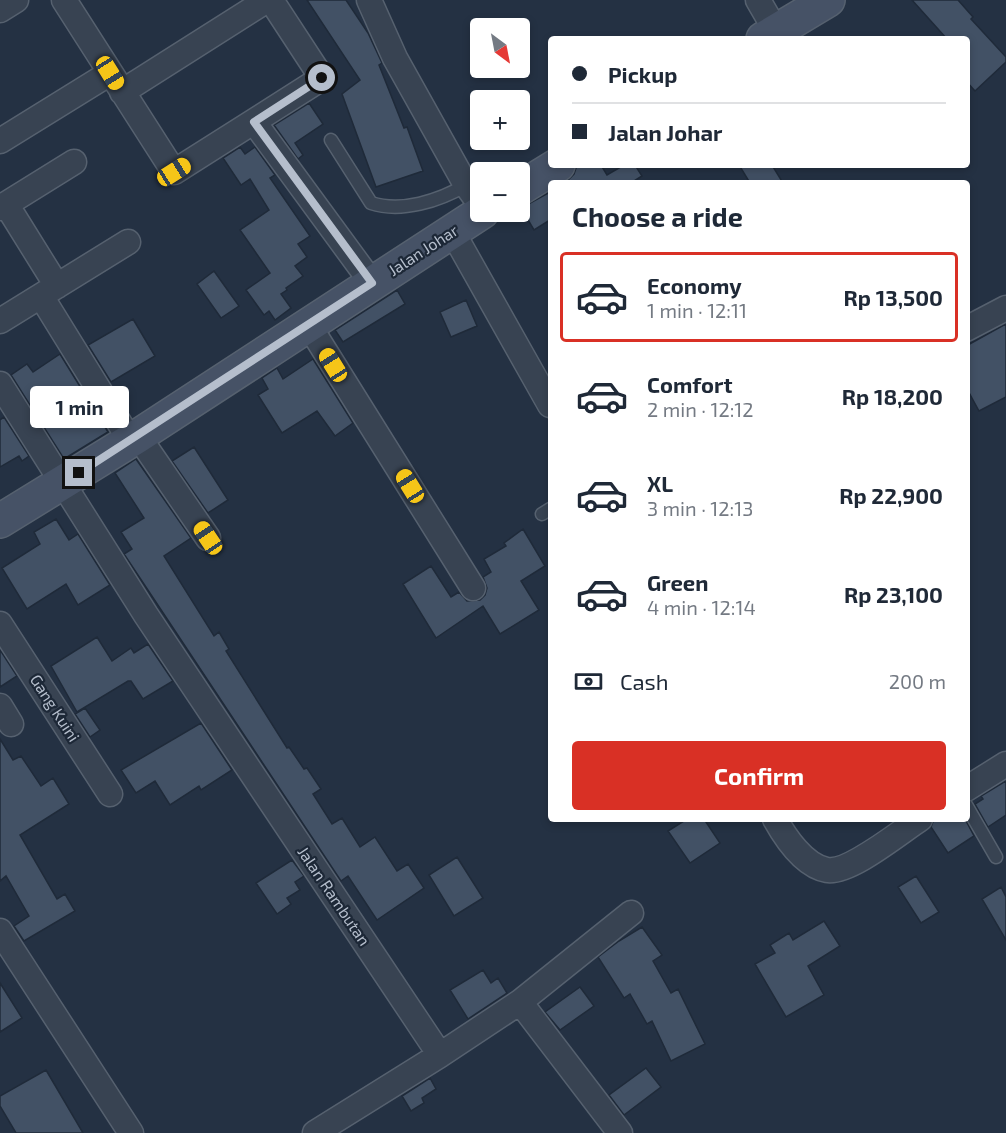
<!DOCTYPE html>
<html lang="en">
<head>
<meta charset="utf-8">
<style>
  :root { --surface:#fff; --page:#f2f2f3; --text:#1f2937; --muted:#747a83; --line:#e0e1e3; --accent:#d93025 }
  body { margin:0; font-family:"Exo 2",sans-serif; background:var(--page); color:var(--text); height:100vh; display:flex; flex-direction:column; font-size:22px; white-space:nowrap }
  * { box-sizing:border-box; margin:0 }
  p { font-size:20px; color:var(--muted) }
  .icon { flex:none; width:33px; height:33px; fill:none; stroke:currentColor; stroke-width:2; stroke-linecap:round; stroke-linejoin:round }
  .map { position:relative; flex:1; overflow:hidden }
  .side { position:absolute; left:548px; top:180px; width:422px; height:642px; display:flex; flex-direction:column; background:var(--surface); border-radius:6px; box-shadow:0 3px 9px #0003 }
  .side>* { flex:none }
  .top-card { position:absolute; left:548px; top:36px; width:422px; height:132px; border-radius:6px; box-shadow:0 3px 9px #0003; display:grid; align-content:center; height:132px; padding:0 24px; background:var(--surface) }
  .needle { width:39px; rotate:148deg }
  .fabs { position:absolute; left:470px; top:18px; display:grid; gap:12px }
  .fabs a { display:grid; place-items:center; width:60px; height:60px; border-radius:6px; background:var(--surface); box-shadow:0 3px 9px #0003; font-size:30px }
  .end { position:absolute; width:27px; height:27px; margin:-14px; border:8px solid #b5becc; background:#111; box-shadow:0 0 0 3px #111 }
  .from { border-radius:50% }
  .bubble { position:absolute; height:42px; border-radius:6px; background:var(--surface); box-shadow:0 3px 9px #0003; font-size:20px; font-weight:700; line-height:42px; text-align:center }
  .car { position:absolute; width:18px; height:36px; margin:-18px -9px; border-radius:8px; box-shadow:0 0 4px 2px #0007; background:linear-gradient(#f5c518 24%,#345 0 40%,#f5c518 0 76%,#345 0 86%,#f5c518 0) }
  .top-card b { display:flex; align-items:center; gap:21px; height:57px; font-size:22px }
  .top-card b+b { border-top:2px solid var(--line) }
  .top-card i { width:15px; height:15px; background:var(--text) }
  ul { padding:0; list-style:none }
  li { display:flex; align-items:center; gap:18px; height:90px; margin:0 12px 9px; padding:0 12px; border:3px solid transparent; border-radius:6px }
  li div { flex:1 }
  li b { display:block; font-size:22px }
  li em { font-style:normal; font-weight:700 }
  li.current { border-color:var(--accent) }
  li>.icon { width:54px; height:54px; stroke-width:1.5 }
  h2 { padding:0 24px; font-size:27px; line-height:72px }
  .pay { display:flex; align-items:center; gap:15px; height:66px; padding:0 24px; font-size:22px }
  .pay p { margin-inline-start:auto }
  .action { display:flex; gap:12px; margin-top:auto; padding:12px 24px }
  .action a { flex:1; height:69px; border-radius:6px; background:var(--accent); color:#fff; font-size:24px; font-weight:700; line-height:69px; text-align:center }
  .map>svg:first-child { display:block }
</style>
</head>
<body>
<div class="map">
<svg width="1006" height="1133" viewBox="0 0 1006 1133">
  <rect width="100%" height="100%" fill="#243143"/>
  <path fill="#425165" stroke="#1f2a39" stroke-width="1.5" d="M307 0H346L368 33 382 63 379 65 404 128 407 127 423 171 376 187 342 94 360 80Z
    M912 0H958L973 17 971 19 1006 57V62L975 91 966 81V39H947Z
    M309 103 323 124 295 143 303 155 298 159 274 125Z
    M240 147 245 154 255 147 275 175 270 178 310 236 298 244 307 257 295 266 303 276 286 288 287 290 281 294 291 308 275 320 269 311 264 315 246 290 270 273 240 230 269 210 250 179 241 185 223 158Z
    M577 165H601L607 175 624 165H635L642 176 631 183H565L574 174Z
    M739 165H772L783 183H750Z
    M550 192V220L534 230 521 208Z
    M214 271 239 306 221 318 197 284Z
    M397 290 405 304 343 342 335 330Z
    M466 300 477 326 451 337 440 312Z
    M133 319 155 356 111 382 88 345Z
    M1006 324V397L979 411 966 387V346Z
    M60 354 108 432 64 459 11 375 27 364 33 372Z
    M313 359 353 423 335 436 317 411 282 433 258 395 268 389 262 378 277 368 283 379Z
    M4 417 29 456 22 461 19 456 0 467V420Z
    M194 447 228 500 208 513 172 461Z
    M136 459 191 538 164 556 214 636 219 632 229 649 226 651 287 748 289 747 304 769 307 768 321 789 313 794 332 824 342 818 360 847 375 837 397 871 408 864 424 888 377 920 348 876 341 881 124 554 132 549 121 532 144 518 115 473Z
    M56 519 69 540 78 534 110 585 78 605 66 584 27 609 2 568 40 544 34 532Z
    M523 529 545 566 521 581 539 610 500 634 483 606 436 638 403 584 431 566 451 597 459 592 467 601 480 600 485 595 487 588 483 577 491 572 484 559 506 546 504 543Z
    M97 637 112 661 131 648 134 653 148 644 173 681 143 699 131 681H128L77 712 51 666Z
    M0 650 17 676 0 687Z
    M85 708 100 730 90 737 75 714Z
    M201 723 232 770 201 790 199 786 170 805 155 781 136 793 121 770Z
    M0 739 13 760 21 756 41 786 53 778 69 804 20 835 57 899 65 894 75 911 24 941 14 926 29 916 6 876 0 881Z
    M1006 781V815L988 827 975 804 983 799 981 796Z
    M687 819H704L720 843 690 863 668 831Z
    M934 819H965L974 836 948 853 931 827Z
    M457 857 483 898 454 916 429 875Z
    M292 860 304 876 295 882 300 890 287 898 291 904 277 914 256 883Z
    M916 876 939 912 921 923 898 887Z
    M1001 887 1006 897V940L982 899Z
    M824 921 840 946 808 966 824 995 786 1017 755 964 775 953 770 945 789 933 793 940Z
    M642 927 662 955 653 961 671 993 678 989 705 1044 671 1061 652 1021 647 1024 630 994 624 998 598 957 619 941Z
    M483 970 491 983 498 978 507 993 468 1019 450 990Z
    M0 983 22 1018 0 1032Z
    M580 987 594 1006 560 1030 545 1012Z
    M646 1068 661 1087 624 1115 609 1095Z
    M46 1070 83 1133H16L0 1106V1096Z
    M430 1078 436 1089 422 1098 424 1103 411 1111 402 1096Z"/>
  <g fill="none" stroke-linecap="round" stroke-linejoin="round">
    <g stroke="#56616f" stroke-width="15">
      <path id="lane" d="M331 140 371 203C401 213 439 201 466 185
        M542 514 550 509
        M966 805 996 857"/>
    </g>
    <g stroke="#56616f" stroke-width="27">
      <path id="street" d="M64 0 174 172 322 78 271 0
        M369 0 395 58 466 185 480 204
        M758 0 776 31
        M0 10 16 0
        M122 92 267 0
        M254 122 372 283
        M0 141 110 73
        M6 204 57 286
        M0 208 74 162
        M452 231 550 405
        M41 296 130 440
        M0 321 128 242
        M308 324 473 588
        M966 329 1006 308
        M0 384 146 615 440 1055 315 1133
        M138 436 208 538
        M0 624 110 794
        M0 706 11 724
        M966 789 1006 764
        M775 819C785 837 804 866 827 870 849 874 900 832 920 819
        M0 931 131 1133
        M520 1002 620 1133
        M440 1055 520 1002 631 913"/>
    </g>
    <g stroke="#56616f" stroke-width="36">
      <path id="secondary" d="M763 39 828 0
        M519 189 558 165
        M0 521 138 436 482 212"/>
    </g>
    <use href="#lane" stroke="#384352" stroke-width="12"/>
    <use href="#street" stroke="#384352" stroke-width="24"/>
    <use href="#secondary" stroke="#465266" stroke-width="33"/>
  </g>
  <g fill="none" stroke-linecap="round" stroke-linejoin="round">
    <path stroke="#b5becc" stroke-width="8" d="M79 473 372 283 254 122 322 78"/>
  </g>
  <g text-anchor="middle" stroke-width="4.5" stroke-linejoin="round" paint-order="stroke">
    <g font-size="16" fill="#b5becc" stroke="#1d2837">
      <text transform="translate(423 250) rotate(-33)" y="6">Jalan Johar</text>
      <text transform="translate(55 708) rotate(57)" y="6">Gang Kuini</text>
      <text transform="translate(334 896) rotate(56)" y="6">Jalan Rambutan</text>
    </g>
  </g>
</svg>
<div class="fabs">
<a><svg class="needle" viewBox="-14 -14 28 28"><path d="M0-13l5 13h-10z" fill="#e53935"/><path d="M0 13l5-13h-10z" fill="#747a83"/></svg></a>
<a>+</a>
<a>−</a>
</div>
<i class="end from" style="left:322px;top:78px"></i>
<i class="end" style="left:79px;top:473px"></i>
<div class="bubble" style="left:30px;top:386px;width:99px">1 min</div>
<i class="car" style="left:110px;top:73px;rotate:148deg"></i>
<i class="car" style="left:174px;top:172px;rotate:58deg"></i>
<i class="car" style="left:333px;top:365px;rotate:328deg"></i>
<i class="car" style="left:410px;top:486px;rotate:328deg"></i>
<i class="car" style="left:208px;top:538px;rotate:326deg"></i>
<div class="top-card">
<b><i class="from"></i>Pickup</b>
<b><i></i>Jalan Johar</b>
</div>
<section class="side">
<h2>Choose a ride</h2>
<ul>
<li class="current"><svg class="icon" aria-label="car" viewBox="0 0 24 24"><path d="M5 17H2v-5l4-1 3-4h7l3 4 3 1v5h-3M9 17h6M6 11h13"/><circle cx="7" cy="17" r="2"/><circle cx="17" cy="17" r="2"/></svg><div><b>Economy</b><p>1 min · 12:11</p></div><em>Rp 13,500</em></li>
<li><svg class="icon" aria-label="car" viewBox="0 0 24 24"><path d="M5 17H2v-5l4-1 3-4h7l3 4 3 1v5h-3M9 17h6M6 11h13"/><circle cx="7" cy="17" r="2"/><circle cx="17" cy="17" r="2"/></svg><div><b>Comfort</b><p>2 min · 12:12</p></div><em>Rp 18,200</em></li>
<li><svg class="icon" aria-label="car" viewBox="0 0 24 24"><path d="M5 17H2v-5l4-1 3-4h7l3 4 3 1v5h-3M9 17h6M6 11h13"/><circle cx="7" cy="17" r="2"/><circle cx="17" cy="17" r="2"/></svg><div><b>XL</b><p>3 min · 12:13</p></div><em>Rp 22,900</em></li>
<li><svg class="icon" aria-label="car" viewBox="0 0 24 24"><path d="M5 17H2v-5l4-1 3-4h7l3 4 3 1v5h-3M9 17h6M6 11h13"/><circle cx="7" cy="17" r="2"/><circle cx="17" cy="17" r="2"/></svg><div><b>Green</b><p>4 min · 12:14</p></div><em>Rp 23,100</em></li>
</ul>
<div class="pay"><svg class="icon" aria-label="cash" viewBox="0 0 24 24"><path d="M3 7h18v10H3z"/><circle cx="12" cy="12" r="2"/></svg>Cash<p>200 m</p></div>
<div class="action"><a>Confirm</a></div>
</section>
</div>
</body>
</html>
